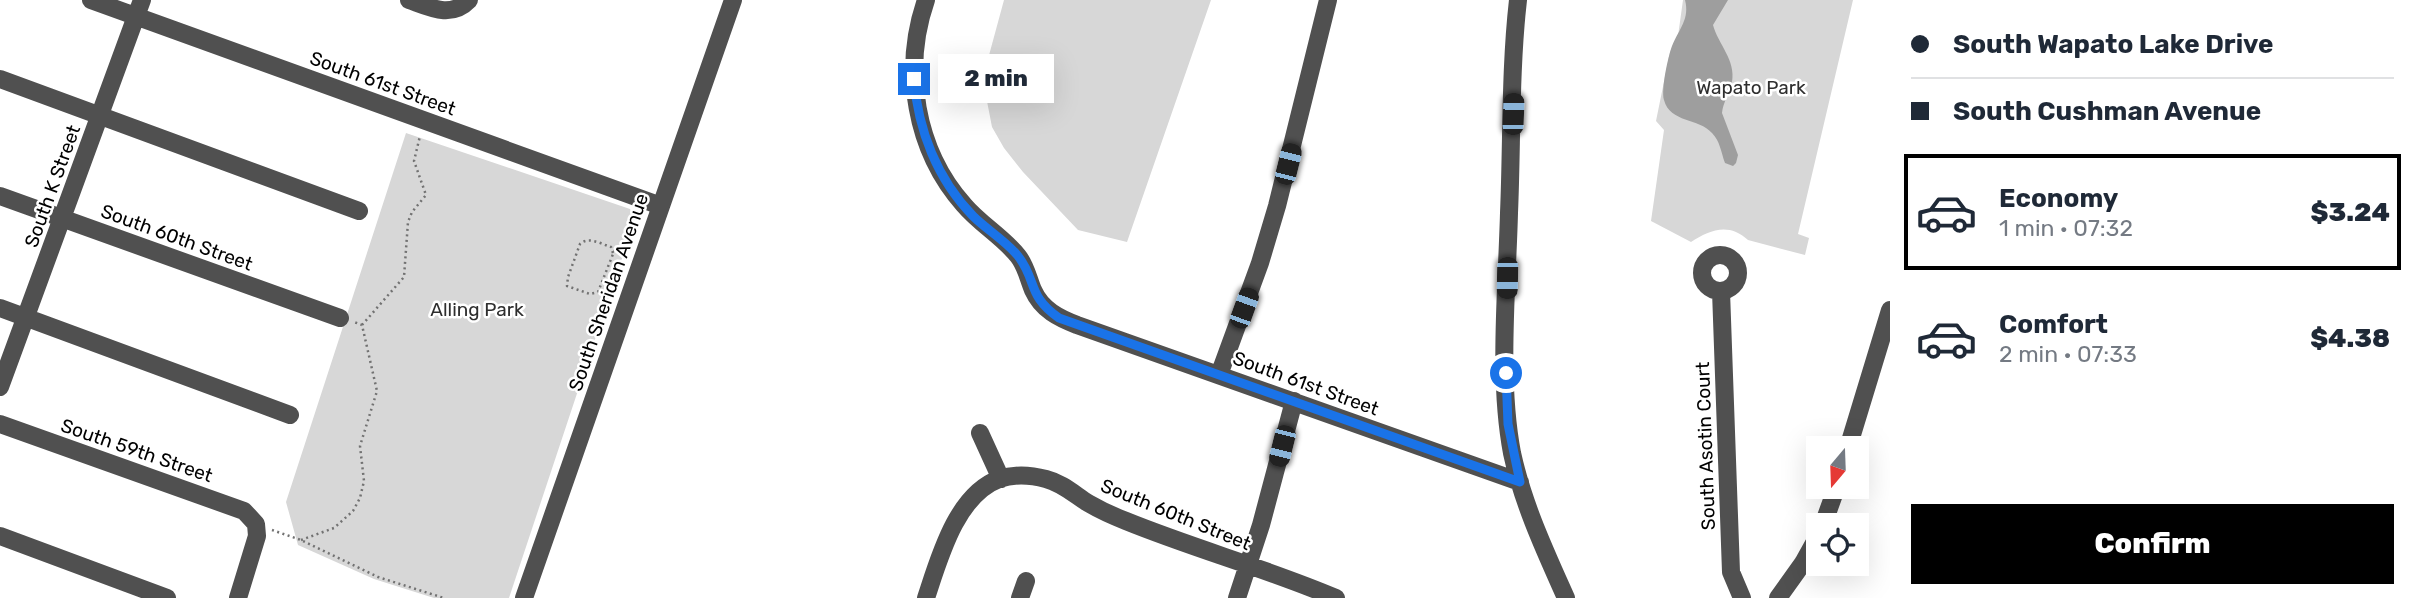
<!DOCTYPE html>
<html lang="en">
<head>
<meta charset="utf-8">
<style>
  :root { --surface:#fff; --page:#f2f2f3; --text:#1f2937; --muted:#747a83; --line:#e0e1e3; --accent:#000 }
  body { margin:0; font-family:Rubik,sans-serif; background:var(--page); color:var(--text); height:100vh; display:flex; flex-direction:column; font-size:26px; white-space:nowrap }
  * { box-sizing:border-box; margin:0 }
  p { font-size:23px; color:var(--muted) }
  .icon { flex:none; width:38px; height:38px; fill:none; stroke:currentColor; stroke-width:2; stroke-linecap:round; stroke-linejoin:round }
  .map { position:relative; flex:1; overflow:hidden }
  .panel { display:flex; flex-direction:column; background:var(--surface); width:525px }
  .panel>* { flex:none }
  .guide { display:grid; align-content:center; height:154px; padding:0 21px; background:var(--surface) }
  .needle { width:46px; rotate:199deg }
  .tools { position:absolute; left:1806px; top:436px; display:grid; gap:14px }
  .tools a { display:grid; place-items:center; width:63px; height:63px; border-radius:0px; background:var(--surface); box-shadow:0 7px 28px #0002; font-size:35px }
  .end { position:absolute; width:32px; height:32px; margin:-16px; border:9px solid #1a73e8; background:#fff; box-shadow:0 0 0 4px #fff }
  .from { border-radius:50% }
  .bubble { position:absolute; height:49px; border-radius:0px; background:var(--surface); box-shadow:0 7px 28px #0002; font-size:23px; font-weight:800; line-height:49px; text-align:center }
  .car { position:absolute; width:21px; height:42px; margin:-21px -10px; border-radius:9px; box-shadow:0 0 5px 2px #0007; background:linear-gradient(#222 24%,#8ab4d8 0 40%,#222 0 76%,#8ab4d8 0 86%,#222 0) }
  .guide b { display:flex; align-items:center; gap:24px; height:66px; font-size:26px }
  .guide b+b { border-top:2px solid var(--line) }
  .guide i { width:18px; height:18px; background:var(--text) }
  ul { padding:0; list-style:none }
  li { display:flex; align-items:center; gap:21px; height:116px; margin:0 14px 10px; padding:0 7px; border:4px solid transparent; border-radius:0px }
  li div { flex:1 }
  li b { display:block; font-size:26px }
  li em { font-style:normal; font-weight:800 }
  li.on { border-color:var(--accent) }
  li>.icon { width:63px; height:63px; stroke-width:1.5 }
  .cta { display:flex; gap:14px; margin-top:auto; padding:14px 21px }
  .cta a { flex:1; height:80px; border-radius:0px; background:var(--accent); color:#fff; font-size:28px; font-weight:800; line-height:80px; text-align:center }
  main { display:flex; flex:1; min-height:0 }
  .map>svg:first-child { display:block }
</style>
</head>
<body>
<main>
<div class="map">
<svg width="1890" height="598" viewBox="0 0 1890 598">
  <rect width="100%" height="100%" fill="#fff"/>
  <path fill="#d7d7d7" d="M1004 0H1211L1127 242 1078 230 1023 172 1004 148 992 127 985 91V70Z
    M1683 0H1853L1798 234 1809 238 1805 255 1748 240C1729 222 1709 230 1691 242L1651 221 1664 130 1656 121 1670 52 1678 36Z
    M406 133 630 209 635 219 509 598H434L374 579 298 545 286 502Z"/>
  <path fill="#9e9e9e" d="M1685 0H1728L1713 25C1718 44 1736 60 1732 82 1730 93 1723 102 1722 113L1738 155 1736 163 1733 166 1725 163C1721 152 1720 141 1712 133 1699 118 1670 123 1664 100 1661 89 1668 57 1672 46 1679 29 1690 19 1685 0Z"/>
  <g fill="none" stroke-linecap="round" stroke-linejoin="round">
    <path stroke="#727272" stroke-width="2.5" stroke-dasharray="2 3.5" stroke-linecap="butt" d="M613 253 611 247C601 244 589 236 580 244L568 277 567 286 590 294 598 292 615 249 633 240
      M362 325 404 277 408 222 412 212 426 195 414 161 420 136
      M272 530 301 540 378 577 444 598
      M301 540 334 528 353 511 360 498 364 481 360 446 377 391 362 325 354 322"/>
    <path stroke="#505050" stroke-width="18" d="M91 0 661 206
      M409 0C429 7 451 19 469 0
      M926 0C902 69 915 150 964 205 980 224 1003 237 1018 256 1026 266 1028 278 1033 290 1042 310 1059 318 1077 325L1520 482
      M1518 0C1510 70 1512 143 1509 213 1507 289 1498 379 1512 453 1523 504 1545 551 1566 598
      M0 79 359 211
      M0 196 340 318
      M1702 273a18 18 0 1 1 36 0a18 18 0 1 1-36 0Z
      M1721 291 1731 572 1742 598
      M0 308 290 415
      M1219 375 1260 263 1277 206 1328 0
      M0 387 142 0
      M0 424 244 511 256 524 257 536 238 598
      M980 433 1001 479
      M1848 448 1890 310
      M1823 525 1837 486
      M0 536 167 598
      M524 598 733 0
      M926 598C939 559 956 495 999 479 1014 474 1031 475 1046 479 1062 483 1074 494 1088 503 1100 510 1113 516 1126 521 1195 549 1268 569 1336 598
      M1020 598 1026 581
      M1237 598 1261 525 1294 401
      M1778 598 1803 563 1818 536"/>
  </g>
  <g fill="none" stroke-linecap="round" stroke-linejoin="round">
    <path stroke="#1a73e8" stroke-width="9" d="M914 79C918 130 937 179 973 216 987 230 1005 240 1018 256 1037 280 1027 296 1059 318L1520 482 1508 424 1506 373"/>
  </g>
  <g text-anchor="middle" stroke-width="5" stroke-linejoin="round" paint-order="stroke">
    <g font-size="19" fill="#000" stroke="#fff">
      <text transform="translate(383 83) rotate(20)" y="7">South 61st Street</text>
      <text transform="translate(52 186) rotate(-70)" y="7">South K Street</text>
      <text transform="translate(177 237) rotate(20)" y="7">South 60th Street</text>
      <text transform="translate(608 292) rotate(-71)" y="7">South Sheridan Avenue</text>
      <text transform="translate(1306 383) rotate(20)" y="7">South 61st Street</text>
      <text transform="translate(1705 446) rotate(-92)" y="7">South Asotin Court</text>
      <text transform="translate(137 450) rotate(19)" y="7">South 59th Street</text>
      <text transform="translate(1176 514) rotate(22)" y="7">South 60th Street</text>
    </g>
    <g font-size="19" fill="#2e2e2e" stroke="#fff">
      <text x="1751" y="94">Wapato Park</text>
      <text x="477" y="316">Alling Park</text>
    </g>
  </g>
</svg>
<div class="tools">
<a><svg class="needle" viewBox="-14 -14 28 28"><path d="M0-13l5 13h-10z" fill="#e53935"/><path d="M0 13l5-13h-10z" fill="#747a83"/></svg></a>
<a><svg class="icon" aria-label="locate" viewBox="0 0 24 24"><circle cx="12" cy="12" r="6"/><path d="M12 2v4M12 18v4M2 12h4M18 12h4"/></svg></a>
</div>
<i class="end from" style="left:1506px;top:373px"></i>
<i class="end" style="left:914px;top:79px"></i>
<div class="bubble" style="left:938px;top:54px;width:116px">2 min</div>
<i class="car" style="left:1513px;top:114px;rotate:2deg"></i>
<i class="car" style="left:1288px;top:164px;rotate:14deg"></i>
<i class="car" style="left:1507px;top:278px;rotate:181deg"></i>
<i class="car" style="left:1244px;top:308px;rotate:20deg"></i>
<i class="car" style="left:1282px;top:446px;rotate:194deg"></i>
</div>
<section class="panel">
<div class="guide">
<b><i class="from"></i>South Wapato Lake Drive</b>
<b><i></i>South Cushman Avenue</b>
</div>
<ul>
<li class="on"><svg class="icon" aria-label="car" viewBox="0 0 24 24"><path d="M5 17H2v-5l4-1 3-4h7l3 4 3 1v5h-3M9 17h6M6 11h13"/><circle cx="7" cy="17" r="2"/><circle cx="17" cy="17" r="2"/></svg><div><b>Economy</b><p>1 min · 07:32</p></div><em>$3.24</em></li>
<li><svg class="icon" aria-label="car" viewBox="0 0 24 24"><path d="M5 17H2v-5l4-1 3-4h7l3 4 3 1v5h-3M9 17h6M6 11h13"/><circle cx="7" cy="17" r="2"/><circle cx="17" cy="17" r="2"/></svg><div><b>Comfort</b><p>2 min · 07:33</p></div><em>$4.38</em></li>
</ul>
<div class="cta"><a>Confirm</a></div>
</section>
</main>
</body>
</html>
